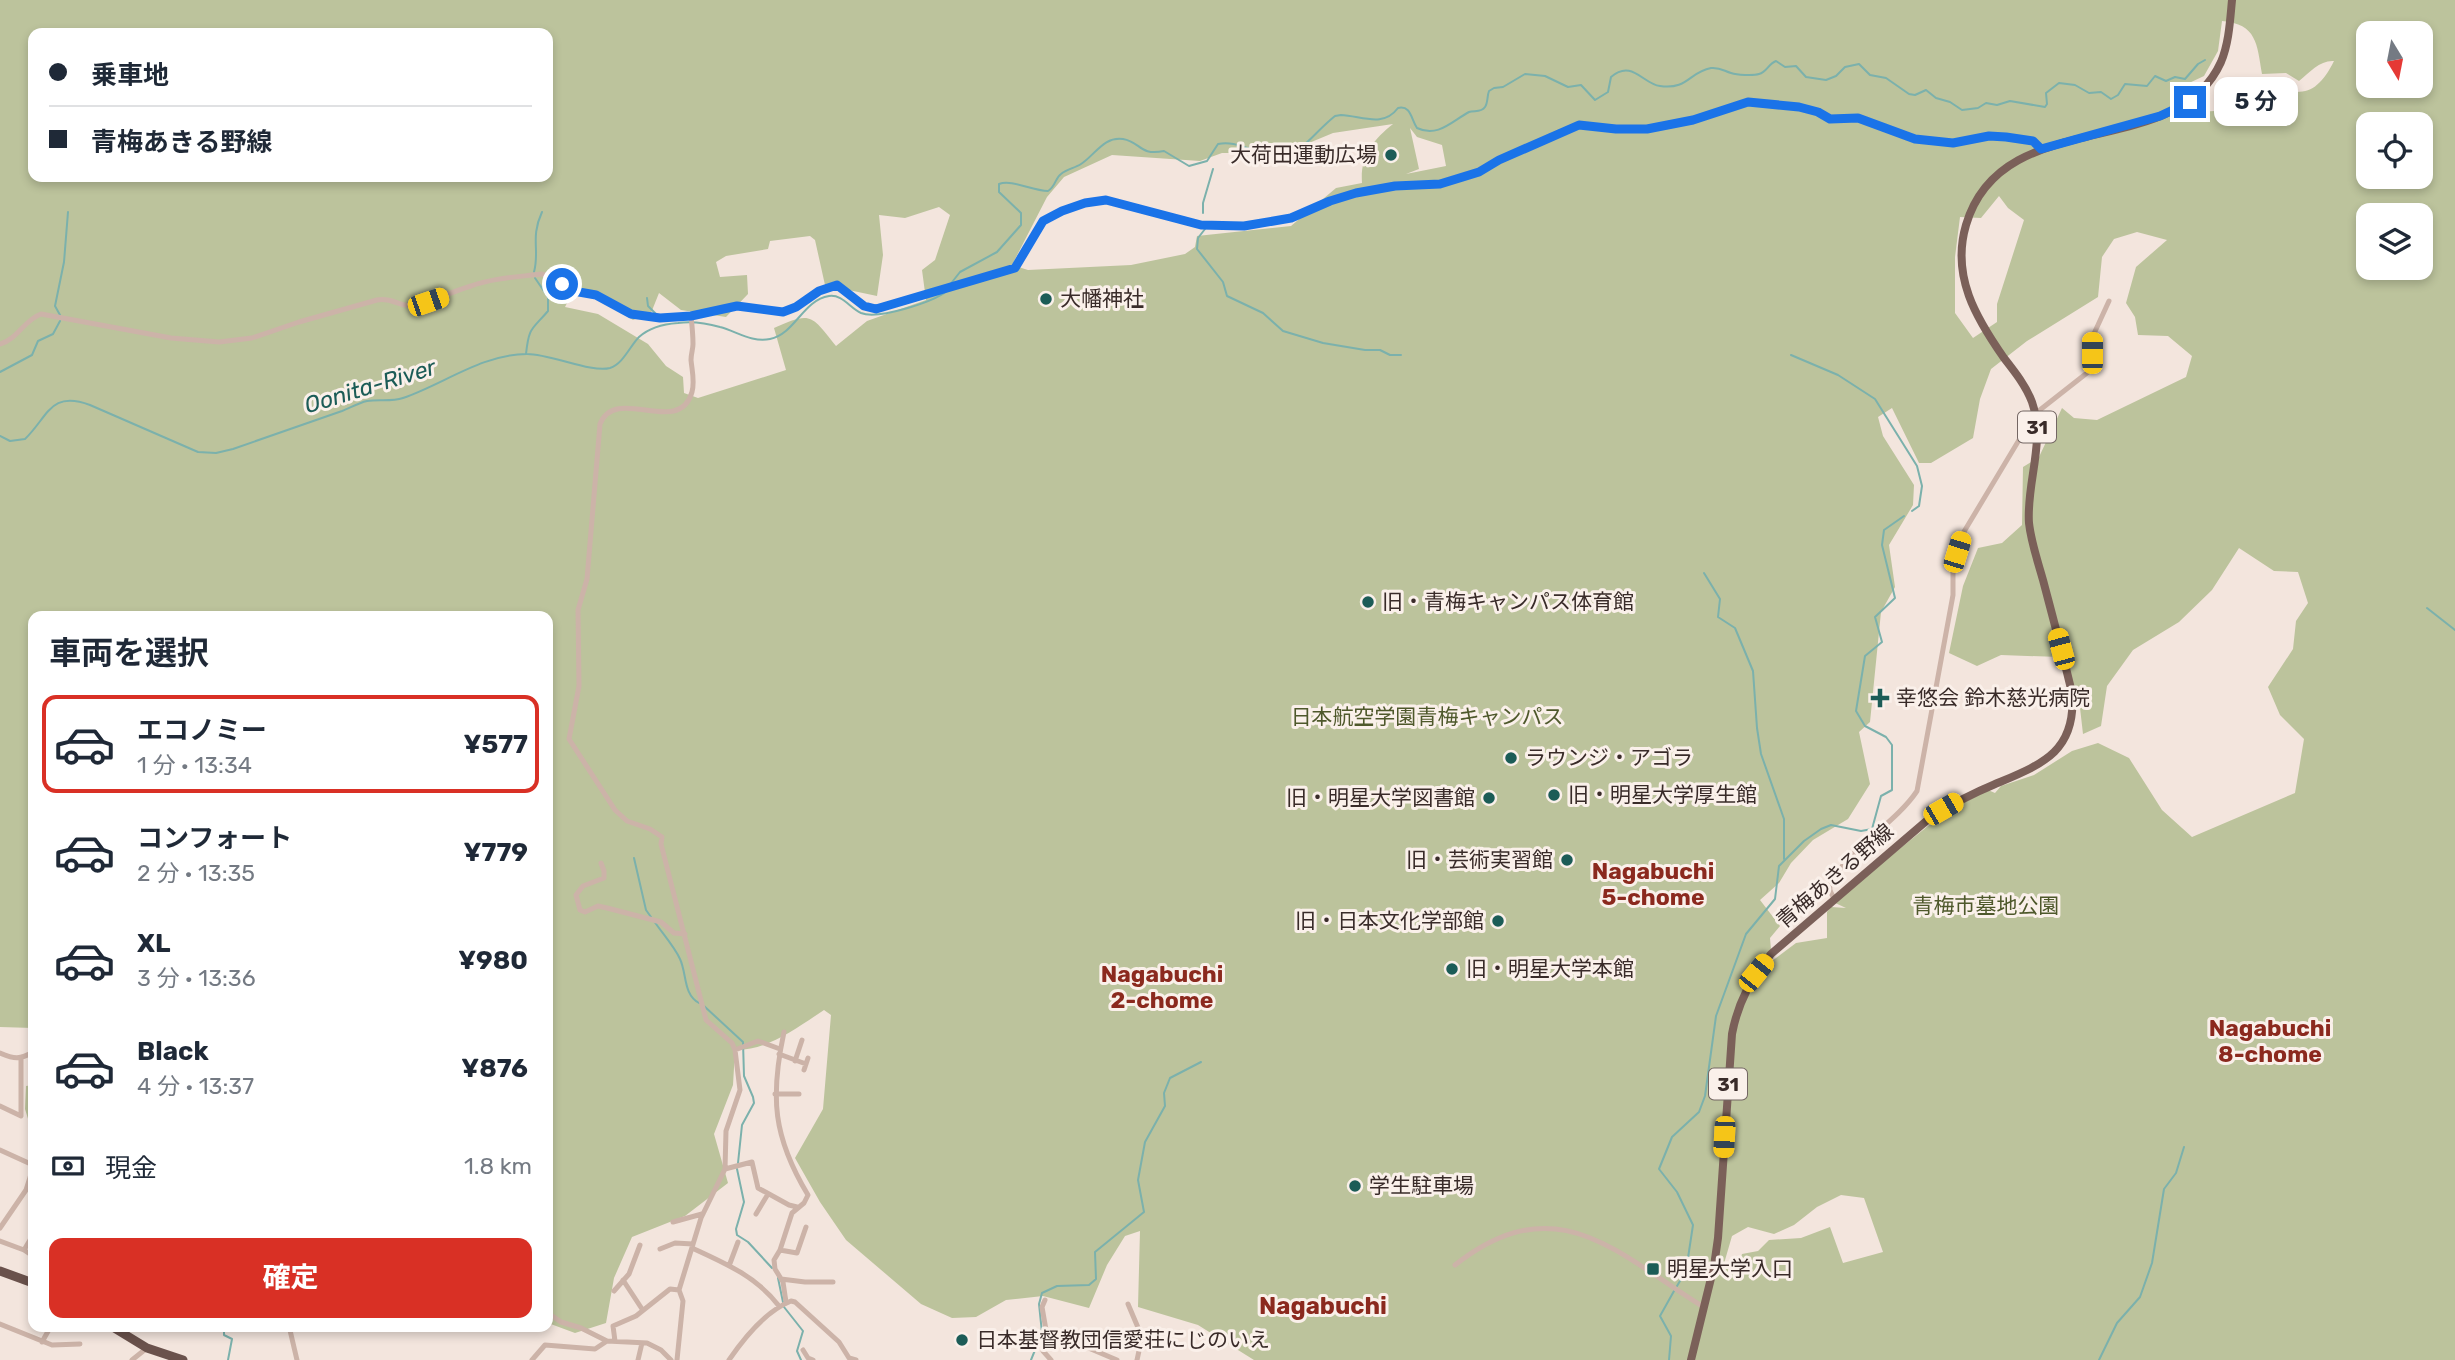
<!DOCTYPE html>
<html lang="ja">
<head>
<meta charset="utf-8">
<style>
  :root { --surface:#fff; --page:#f2f2f3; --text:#1f2937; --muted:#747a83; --line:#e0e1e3; --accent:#d93025 }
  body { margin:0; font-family:Rubik,"Noto Sans JP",sans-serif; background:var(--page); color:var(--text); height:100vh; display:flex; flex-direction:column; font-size:26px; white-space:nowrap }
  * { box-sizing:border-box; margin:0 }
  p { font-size:23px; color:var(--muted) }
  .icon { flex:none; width:38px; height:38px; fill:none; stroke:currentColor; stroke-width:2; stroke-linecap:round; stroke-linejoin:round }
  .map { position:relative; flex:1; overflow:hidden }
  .sheet { position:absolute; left:28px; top:611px; width:525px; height:721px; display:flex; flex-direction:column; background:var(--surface); border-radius:14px; box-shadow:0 4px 10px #0003 }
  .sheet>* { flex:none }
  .top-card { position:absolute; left:28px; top:28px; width:525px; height:154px; border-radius:14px; box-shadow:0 4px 10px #0003; display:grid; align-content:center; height:154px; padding:0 21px; background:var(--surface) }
  .needle { width:46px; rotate:170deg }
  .controls { position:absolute; left:2356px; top:21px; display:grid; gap:14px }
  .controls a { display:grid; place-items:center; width:77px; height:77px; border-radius:14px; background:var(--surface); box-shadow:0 4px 10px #0003; font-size:35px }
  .end { position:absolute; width:32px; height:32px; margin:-16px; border:9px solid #1a73e8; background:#fff; box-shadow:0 0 0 4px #fff }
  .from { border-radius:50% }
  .bubble { position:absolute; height:49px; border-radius:14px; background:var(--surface); box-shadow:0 4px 10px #0003; font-size:23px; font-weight:700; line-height:49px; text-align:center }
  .car { position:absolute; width:21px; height:42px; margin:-21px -10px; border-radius:9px; box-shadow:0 0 5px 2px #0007; background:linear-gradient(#f5c518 24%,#345 0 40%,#f5c518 0 76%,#345 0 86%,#f5c518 0) }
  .top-card b { display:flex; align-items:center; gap:24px; height:66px; font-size:26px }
  .top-card b+b { border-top:2px solid var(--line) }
  .top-card i { width:18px; height:18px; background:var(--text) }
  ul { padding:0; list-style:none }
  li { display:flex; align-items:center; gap:21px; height:98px; margin:0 14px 10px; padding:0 7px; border:4px solid transparent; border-radius:14px }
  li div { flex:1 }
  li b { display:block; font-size:26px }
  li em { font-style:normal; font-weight:700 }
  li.current { border-color:var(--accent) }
  li>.icon { width:63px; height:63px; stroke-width:1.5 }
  h2 { padding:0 21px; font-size:32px; line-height:84px }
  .pay { display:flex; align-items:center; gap:18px; height:77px; padding:0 21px; font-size:26px }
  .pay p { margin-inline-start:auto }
  .cta { display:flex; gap:14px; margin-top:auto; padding:14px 21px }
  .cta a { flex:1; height:80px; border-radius:14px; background:var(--accent); color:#fff; font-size:28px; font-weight:700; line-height:80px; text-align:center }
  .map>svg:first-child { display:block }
</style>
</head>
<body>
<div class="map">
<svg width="2455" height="1360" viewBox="0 0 2455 1360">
  <rect width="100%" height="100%" fill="#f3e5dd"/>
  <path fill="#bcc39c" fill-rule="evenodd" d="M0 0H2455V1360H1254L1198 1325 1138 1307 1140 1231 1125 1236 1107 1265 1089 1308 1043 1296 1006 1300 976 1317 952 1318 921 1304 846 1240 820 1202 795 1158 823 1109 831 1015 824 1010C798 1027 767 1051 735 1050L733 1085 714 1134 728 1183 685 1216 632 1237 614 1278 606 1323 575 1333 548 1323V616H33V1028L0 1027ZM2222 21C2257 24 2257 44 2262 74L2286 73 2299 81C2310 72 2320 60 2334 61 2318 93 2303 98 2270 86L2253 109 2196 112 2174 100 2187 84 2204 76 2218 51ZM33 33H548V177H33ZM2368 33H2420V86H2368ZM1393 124C1373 140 1360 156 1362 183L1336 188 1291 226 1197 236 1195 247 1185 254 1131 265 1028 270 1012 265 1047 197 1064 177 1112 155 1200 161 1222 153H1285L1333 133ZM2368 124H2420V177H2368ZM1410 128 1417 137 1442 145 1446 166 1406 174 1419 169ZM1999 196 2008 208 2024 220 1997 304V322L1973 338 1955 313V257L1960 217 1981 218ZM939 207 950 215 935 260 922 270 926 300 867 321 836 346C811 315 812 311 774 328L786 370 698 398 684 393 683 377 666 366 648 344 598 314 565 307 570 297 593 295 633 320 651 313 659 293 681 310 726 317 748 294 747 275 720 277 716 262 726 256 768 249 770 241 810 236 815 240 825 285 877 296 883 255 879 215 905 218ZM2368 215H2420V268H2368ZM2137 232 2167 240 2136 267 2126 303 2135 317 2138 335 2168 336 2192 356 2186 377 2097 420 2074 418 2062 408 2039 457 2023 467 2022 525 2002 543 1978 548 1963 586 1949 653 1977 666 2001 655 2059 657 2079 699 2083 734 2101 726 2107 686 2133 650 2179 622 2212 590 2239 548 2274 571 2298 572 2308 603 2296 621 2293 649 2268 687 2280 715 2304 739 2295 793 2192 837 2162 810 2129 758 2098 743 2072 751 2034 775 2001 786 1995 793 1988 790 1932 819 1933 822 1833 902 1846 908 1831 907 1827 912V938L1796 943 1772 961 1770 938 1780 926 1760 900 1779 883 1791 863 1813 840 1848 819 1870 784 1859 732 1870 722 1881 612 1895 587 1889 545 1913 505 1914 485 1883 436 1878 417 1892 408 1919 463H1931L1973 438 1980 399 1991 369 2027 341 2098 297 2102 257 2114 239ZM1841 1195 1864 1198 1883 1252 1843 1263 1830 1227 1801 1238 1769 1240 1758 1251 1742 1254 1740 1261 1723 1267 1732 1236 1748 1227 1774 1234 1794 1225 1817 1207Z
    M33 1085V1135L25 1109 26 1086Z"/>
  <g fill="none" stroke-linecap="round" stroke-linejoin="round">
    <path stroke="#7bb1ac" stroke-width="2" d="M1203 213V203L1213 169
      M1205 229 1198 238 1197 249 1223 282 1227 296 1263 313 1283 331 1323 343 1365 350H1380L1390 355H1401
      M534 272C540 250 530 238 542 212
      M949 286 960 272 997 252 1021 225V213L999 192V184C1012 179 1032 191 1048 191 1056 186 1055 178 1061 174 1067 169 1075 168 1081 164 1095 155 1104 136 1123 139 1141 142 1139 156 1164 151L1189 166 1207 161 1218 144C1232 141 1243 147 1256 151 1300 164 1305 140 1335 116L1341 115C1362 116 1383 128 1398 108 1411 105 1411 119 1417 128 1438 138 1452 121 1469 112 1474 110 1481 113 1485 107 1488 103 1487 96 1489 91L1494 88 1503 87 1525 74 1545 76 1568 87 1581 85 1595 100 1608 92 1611 77C1632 59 1643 84 1660 86 1688 90 1689 72 1711 68 1720 67 1724 71 1731 73 1737 75 1753 76 1759 74 1767 72 1768 64 1776 61L1785 67 1796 66 1806 77 1826 80 1836 76 1845 67 1859 64 1870 75 1886 78 1909 94 1915 95 1926 90 1936 98 1950 102 1962 110 1978 108 1986 103 1997 105 2010 101 2045 107 2047 104 2046 93 2059 83 2075 85 2089 93 2101 92 2111 99 2118 95 2125 84 2147 86 2155 76 2166 81 2175 77 2185 79 2198 64 2205 60
      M647 298 648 306 656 314
      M60 315 55 306 64 262 68 212
      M526 354C529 326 532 330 548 311V297L535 278
      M1791 355 1838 375 1875 399 1917 466 1922 486 1919 506 1912 511
      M0 372 32 355 38 341 53 334 60 321
      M0 436 10 441 25 439C48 417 50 390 90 405L198 452 216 453 233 449 342 411C350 408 358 403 367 401 379 399 391 402 403 398 444 384 482 354 527 354 551 354 591 373 610 368 623 364 630 346 639 337 649 328 664 324 678 323 692 321 706 323 720 327 736 331 752 343 770 339 795 334 803 300 829 296 842 294 850 308 861 313 878 320 933 302 947 291
      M1704 573 1720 599 1718 617 1735 628 1753 671 1757 728 1761 754 1784 819V859
      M2427 608 2455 630
      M634 858 646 910 651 917
      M654 921C662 933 674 946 680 959 687 974 683 994 699 1003
      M704 1006 743 1042 744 1076 753 1097 754 1103 742 1125 738 1163
      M737 1169 744 1202 736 1229 737 1235 748 1242 772 1268
      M778 1278 784 1307 803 1331 797 1351 801 1360
      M1677 1286 1686 1271 1693 1225 1677 1192 1659 1169 1672 1137 1699 1112 1705 1096 1716 1016 1746 934 1775 899 1779 866 1804 841 1821 829 1831 825 1861 831 1872 829 1881 796 1892 790V745L1886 737 1865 726 1856 711 1865 656 1882 642 1875 617 1895 598 1882 545 1884 530 1904 516
      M224 1326V1335L232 1339 228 1360
      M1031 1360 1042 1333 1039 1304 1042 1293 1057 1286 1089 1285 1096 1279 1095 1252 1144 1212 1138 1180 1145 1142 1165 1106 1164 1093 1170 1078 1201 1062
      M1669 1360 1671 1336 1660 1316 1674 1291
      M2099 1360 2117 1323 2140 1297 2152 1263 2164 1189 2176 1173 2184 1147"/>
    <path stroke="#ccb3a8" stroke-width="5" d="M0 344C18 339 24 320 41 314L171 338 219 342 252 338 299 322 377 300C394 297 399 308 413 305 434 301 451 292 471 286 493 278 518 277 541 274L550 276 570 288 601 297 631 314 660 318 691 316 737 306 783 312 796 307 819 291 837 285 864 306 882 308 1015 268 1043 221 1062 210 1085 203 1106 200 1201 225 1244 226 1291 218 1330 201 1356 193 1395 185 1440 184 1479 171 1531 146 1579 125 1647 129 1693 120 1748 102 1799 107 1818 112 1830 119 1858 118 1915 139 1953 143 1989 136 2006 137 2033 141 2038 143 2041 149
      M2036 413 2092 369V338L2109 301
      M601 863 604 871V878L583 886 576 895 580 910 585 912 598 906 607 908 661 922 674 933 685 934
      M1834 898C1831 893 1828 889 1831 883 1848 849 1895 824 1917 791L1953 595V571L1962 535 2022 435 2038 430
      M784 1032C770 1097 773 1137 808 1195L804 1203 792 1213 780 1250 774 1260 775 1269 783 1282 786 1302
      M735 1050 758 1041 780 1049
      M0 1053C14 1059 20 1060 33 1052
      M779 1054 806 1064
      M795 1061 802 1040
      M804 1070 808 1058
      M775 1094H799
      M0 1106 21 1116V1059
      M0 1150 33 1165
      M725 1169 752 1162 758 1188 789 1205 797 1207
      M756 1214 768 1194
      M673 1222 702 1214
      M0 1228 26 1190 33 1168
      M0 1241 24 1250 33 1256
      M692 1248C725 1263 757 1277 779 1306
      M660 1249 675 1243 693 1244
      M24 1250 33 1235
      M780 1250 797 1253 806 1227
      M1455 1265C1557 1185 1616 1253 1705 1308
      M729 1266 738 1242
      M781 1279 805 1282H833
      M623 1280 642 1309
      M614 1291 629 1274 640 1245
      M1045 1300 1042 1307 1046 1330 1117 1360
      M1128 1304 1142 1337 1137 1360
      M548 1313 561 1322 581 1328 607 1341
      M0 1324 52 1345 80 1344
      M289 1326 297 1360
      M390 1329 392 1326
      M615 1341 613 1326 636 1316 670 1289 679 1290
      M42 1342 51 1326
      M803 1350 808 1358 813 1360
      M132 1360 147 1348
      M532 1360 545 1345 595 1349 607 1341 647 1343 661 1350 671 1360
      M638 1360 642 1343
      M677 1360 683 1301 679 1290 701 1218 725 1169 726 1131 740 1090 735 1050 732 1043 706 1020 661 844 662 837 650 829 627 821 615 810 569 739 579 686 578 610 587 579 600 424C616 384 679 438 692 392 695 381 692 371 691 360 691 354 693 349 693 344 693 335 692 325 691 316
      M729 1360C744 1338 766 1311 791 1301L795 1302 839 1342 849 1358 856 1360
      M1051 1360 1043 1351 1052 1332"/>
    <path stroke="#7b6059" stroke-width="8" d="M1691 1360 1714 1266 1718 1238 1732 1034C1738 1002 1751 979 1771 954L1931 817C1951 805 1971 794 1993 785 2040 765 2077 753 2072 693 2063 655 2053 618 2043 580 2038 562 2031 542 2029 523 2026 483 2046 442 2032 402 2026 386 2015 372 2004 358 1976 318 1951 276 1966 225 2002 103 2175 164 2221 62 2229 43 2230 21 2232 0"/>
    <path stroke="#6a524c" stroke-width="9" d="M0 1271 33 1283
      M111 1326 147 1348 183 1360"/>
  </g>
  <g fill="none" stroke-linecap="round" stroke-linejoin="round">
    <path stroke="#1a73e8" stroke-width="9" d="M562 284 579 292 596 295 631 314 660 318 691 316 737 306 783 312 796 307 819 291 837 285 864 306 876 309 1015 268 1043 221 1062 211 1085 203 1106 200 1201 225 1244 226 1291 218 1330 201 1356 193 1395 186 1440 184 1479 172 1499 160 1579 125 1616 129H1647L1693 120 1748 102 1799 107 1818 112 1830 119 1858 118 1915 139 1953 143 1989 136 2006 137 2033 141 2041 149 2160 116 2190 102"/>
  </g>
  <g fill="#1c5c57" stroke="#faf0ea" stroke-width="2.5">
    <circle cx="1391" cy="155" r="7"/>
    <circle cx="1046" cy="299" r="7"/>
    <circle cx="1368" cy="602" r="7"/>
    <path d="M1876.5 687.5h7v7h7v7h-7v7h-7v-7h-7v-7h7z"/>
    <circle cx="1511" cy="758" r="7"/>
    <circle cx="1554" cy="795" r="7"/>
    <circle cx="1489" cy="798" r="7"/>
    <circle cx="1567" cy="860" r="7"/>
    <circle cx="1498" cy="921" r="7"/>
    <circle cx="1452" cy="969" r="7"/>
    <circle cx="1355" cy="1186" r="7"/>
    <rect x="1646" y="1262" width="14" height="14" rx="3.5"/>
    <circle cx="962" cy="1340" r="7"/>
  </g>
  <g text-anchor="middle" stroke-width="6" stroke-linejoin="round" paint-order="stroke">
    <g fill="#faf0ea" stroke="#736663" stroke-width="2">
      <rect x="2018" y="411.5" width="38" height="31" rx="5"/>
      <rect x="1709" y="1068.5" width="38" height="31" rx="5"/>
    </g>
    <g font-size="19" font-weight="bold" fill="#392b29">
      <text x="2037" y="434">31</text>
      <text x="1728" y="1091">31</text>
    </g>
    <g font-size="21" fill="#392b29" stroke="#faf0ea" text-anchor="start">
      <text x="1377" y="162" text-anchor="end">大荷田運動広場</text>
      <text x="1060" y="306">大幡神社</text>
      <text x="1382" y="609">旧・青梅キャンパス体育館</text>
      <text x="1896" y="705">幸悠会 鈴木慈光病院</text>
      <text x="1525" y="765">ラウンジ・アゴラ</text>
      <text x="1568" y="802">旧・明星大学厚生館</text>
      <text x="1475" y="805" text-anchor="end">旧・明星大学図書館</text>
      <text x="1553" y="867" text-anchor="end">旧・芸術実習館</text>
      <text x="1484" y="928" text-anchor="end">旧・日本文化学部館</text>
      <text x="1466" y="976">旧・明星大学本館</text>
      <text x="1369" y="1193">学生駐車場</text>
      <text x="1667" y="1276">明星大学入口</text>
      <text x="976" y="1347">日本基督教団信愛荘にじのいえ</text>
    </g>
    <g font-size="21" fill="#4e582b" stroke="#faf0ea">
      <text x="1427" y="724">日本航空学園青梅キャンパス</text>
      <text x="1986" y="913">青梅市墓地公園</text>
    </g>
    <g font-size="21" fill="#392b29" stroke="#faf0ea">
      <text transform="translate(1835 876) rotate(-41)" y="7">青梅あきる野線</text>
    </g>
    <g font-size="23" font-style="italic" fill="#1c5c57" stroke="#faf0ea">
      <text transform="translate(370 386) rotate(-17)" y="8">Oonita-River</text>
    </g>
    <g font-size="23" font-weight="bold" fill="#8b291e" stroke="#faf0ea">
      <text x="1653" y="879">Nagabuchi<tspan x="1653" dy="26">5-chome</tspan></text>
      <text x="1162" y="982">Nagabuchi<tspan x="1162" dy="26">2-chome</tspan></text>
      <text x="2270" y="1036">Nagabuchi<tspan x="2270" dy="26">8-chome</tspan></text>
    </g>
    <g font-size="24" font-weight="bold" fill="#8b291e" stroke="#faf0ea">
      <text x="1323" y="1314">Nagabuchi</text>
    </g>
  </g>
</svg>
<div class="controls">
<a><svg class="needle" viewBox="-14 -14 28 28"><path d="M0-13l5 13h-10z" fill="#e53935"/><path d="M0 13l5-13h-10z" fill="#747a83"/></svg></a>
<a><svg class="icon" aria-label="locate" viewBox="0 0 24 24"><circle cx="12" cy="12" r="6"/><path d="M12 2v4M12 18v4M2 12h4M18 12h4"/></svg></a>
<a><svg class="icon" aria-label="layers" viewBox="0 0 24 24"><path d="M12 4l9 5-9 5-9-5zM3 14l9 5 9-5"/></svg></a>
</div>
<i class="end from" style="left:562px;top:284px"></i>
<i class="end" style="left:2190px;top:102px"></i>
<div class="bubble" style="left:2214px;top:77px;width:84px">5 分</div>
<i class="car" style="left:428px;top:302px;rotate:71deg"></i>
<i class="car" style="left:2092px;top:353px;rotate:0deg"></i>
<i class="car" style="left:1957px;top:552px;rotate:17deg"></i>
<i class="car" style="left:2061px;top:649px;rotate:345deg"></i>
<i class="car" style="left:1943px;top:809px;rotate:60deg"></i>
<i class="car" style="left:1756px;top:973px;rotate:39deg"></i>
<i class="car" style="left:1724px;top:1137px;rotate:183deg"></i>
<div class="top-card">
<b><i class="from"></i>乗車地</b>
<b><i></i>青梅あきる野線</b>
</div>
<section class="sheet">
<h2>車両を選択</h2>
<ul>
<li class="current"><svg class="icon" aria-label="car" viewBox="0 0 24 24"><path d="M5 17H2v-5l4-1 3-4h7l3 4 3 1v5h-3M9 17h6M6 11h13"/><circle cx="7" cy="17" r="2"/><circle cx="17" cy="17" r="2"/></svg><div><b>エコノミー</b><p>1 分 · 13:34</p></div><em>¥577</em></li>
<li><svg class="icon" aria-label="car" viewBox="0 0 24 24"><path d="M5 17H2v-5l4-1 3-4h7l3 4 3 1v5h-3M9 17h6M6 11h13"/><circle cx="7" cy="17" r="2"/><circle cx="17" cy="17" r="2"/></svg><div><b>コンフォート</b><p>2 分 · 13:35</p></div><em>¥779</em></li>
<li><svg class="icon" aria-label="car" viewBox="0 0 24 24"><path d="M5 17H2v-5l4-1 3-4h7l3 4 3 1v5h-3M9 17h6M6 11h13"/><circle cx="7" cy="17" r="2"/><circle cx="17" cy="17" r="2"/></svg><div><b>XL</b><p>3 分 · 13:36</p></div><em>¥980</em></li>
<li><svg class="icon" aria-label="car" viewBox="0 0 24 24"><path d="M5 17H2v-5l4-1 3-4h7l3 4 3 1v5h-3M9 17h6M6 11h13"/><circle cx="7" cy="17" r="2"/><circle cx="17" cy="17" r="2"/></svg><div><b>Black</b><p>4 分 · 13:37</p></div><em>¥876</em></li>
</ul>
<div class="pay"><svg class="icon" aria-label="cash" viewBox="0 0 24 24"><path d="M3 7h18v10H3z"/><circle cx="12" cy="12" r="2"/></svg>現金<p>1.8 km</p></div>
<div class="cta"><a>確定</a></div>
</section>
</div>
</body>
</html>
